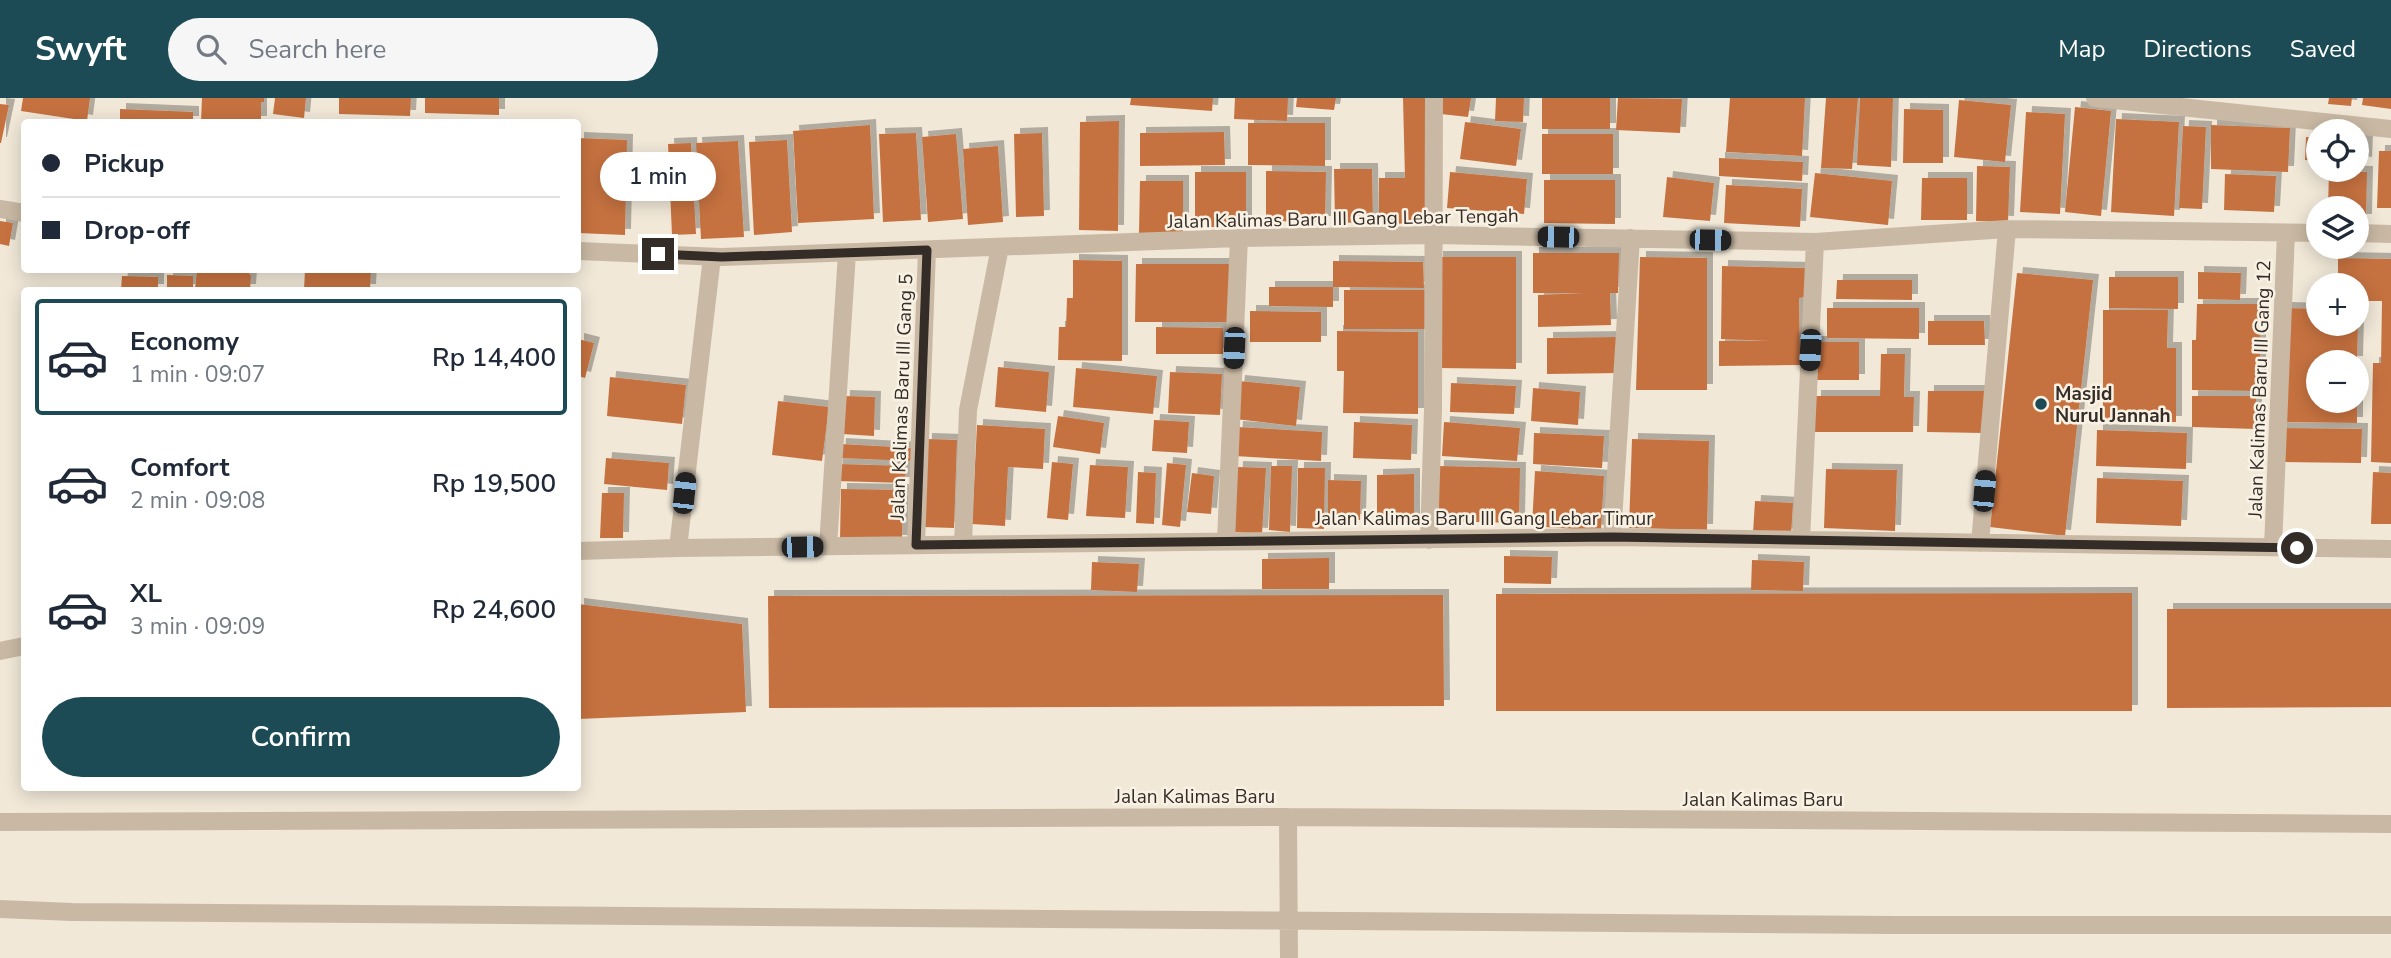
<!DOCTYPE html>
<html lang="en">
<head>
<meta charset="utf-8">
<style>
  :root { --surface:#fff; --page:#f6f6f7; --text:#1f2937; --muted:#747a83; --line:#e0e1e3; --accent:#1c4a55 }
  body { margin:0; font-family:"Nunito Sans",sans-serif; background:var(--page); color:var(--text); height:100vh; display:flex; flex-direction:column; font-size:26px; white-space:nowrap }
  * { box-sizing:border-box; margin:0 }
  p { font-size:23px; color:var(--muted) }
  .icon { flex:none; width:38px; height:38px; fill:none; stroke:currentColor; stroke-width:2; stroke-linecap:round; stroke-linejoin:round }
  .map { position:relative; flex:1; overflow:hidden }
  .drawer { position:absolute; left:21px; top:189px; width:560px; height:504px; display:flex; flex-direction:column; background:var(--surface); border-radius:7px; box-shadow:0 4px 18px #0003 }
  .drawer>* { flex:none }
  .top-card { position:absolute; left:21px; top:21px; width:560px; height:154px; border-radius:7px; box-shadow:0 4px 18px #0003; display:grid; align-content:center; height:154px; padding:0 21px; background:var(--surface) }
  .fabs { position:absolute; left:2306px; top:21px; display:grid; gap:14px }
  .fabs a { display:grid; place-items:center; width:63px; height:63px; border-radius:50%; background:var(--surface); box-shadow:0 4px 18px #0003; font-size:35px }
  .end { position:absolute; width:32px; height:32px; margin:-16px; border:9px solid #342c26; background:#fff; box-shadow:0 0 0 4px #fff }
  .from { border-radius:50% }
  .bubble { position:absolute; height:49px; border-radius:24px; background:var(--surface); box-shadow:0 4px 18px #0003; font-size:23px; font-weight:600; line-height:49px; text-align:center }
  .car { position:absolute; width:21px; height:42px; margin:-21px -10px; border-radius:9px; box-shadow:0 0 5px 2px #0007; background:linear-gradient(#222 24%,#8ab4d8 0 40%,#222 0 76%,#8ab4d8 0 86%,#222 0) }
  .top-card b { display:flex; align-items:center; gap:24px; height:66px; font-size:26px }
  .top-card b+b { border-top:2px solid var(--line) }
  .top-card i { width:18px; height:18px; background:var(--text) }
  ul { padding:12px 0 0; list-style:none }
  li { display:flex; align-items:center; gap:21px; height:116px; margin:0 14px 10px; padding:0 7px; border:4px solid transparent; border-radius:7px }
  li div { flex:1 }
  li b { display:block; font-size:26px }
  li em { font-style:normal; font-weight:600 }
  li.current { border-color:var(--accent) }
  li>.icon { width:63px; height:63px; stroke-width:1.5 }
  .cta { display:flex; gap:14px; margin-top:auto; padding:14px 21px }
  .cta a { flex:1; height:80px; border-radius:42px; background:var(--accent); color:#fff; font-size:28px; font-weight:600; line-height:80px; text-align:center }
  header { display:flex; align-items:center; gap:42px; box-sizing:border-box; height:98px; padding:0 35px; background:var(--accent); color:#fff }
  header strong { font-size:33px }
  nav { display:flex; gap:38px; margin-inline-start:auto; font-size:24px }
  .search { width:490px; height:63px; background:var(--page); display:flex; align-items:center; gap:18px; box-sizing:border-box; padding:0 24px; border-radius:38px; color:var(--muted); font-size:26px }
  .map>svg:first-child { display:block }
</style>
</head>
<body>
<header>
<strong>Swyft</strong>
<div class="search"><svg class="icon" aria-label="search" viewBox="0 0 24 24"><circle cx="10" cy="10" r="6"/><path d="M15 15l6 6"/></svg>Search here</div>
<nav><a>Map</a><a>Directions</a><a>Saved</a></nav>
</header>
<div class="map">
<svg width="2391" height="860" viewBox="0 0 2391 860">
  <defs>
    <filter id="shadow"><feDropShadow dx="6" dy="-6" stdDeviation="0" flood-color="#0004"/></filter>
  </defs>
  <rect width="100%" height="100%" fill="#f1e8d8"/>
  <path fill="#c67241" filter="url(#shadow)" d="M23 0H90L87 23 21 13Z
    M202 0H264V4H261V24H201Z
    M275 0H306L304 20 273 16Z
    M339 0H411L410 18 339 16Z
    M425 0H499V17L425 15Z
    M1131 0H1213L1212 13 1130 7Z
    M1235 0H1288L1287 23 1234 21Z
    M1297 0H1336L1334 12 1296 9Z
    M1403 0H1430L1432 125 1379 126V80H1405Z
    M1443 0H1471L1468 19 1441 16Z
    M1496 0H1524L1523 24 1495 23Z
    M1542 0H1610V31H1542Z
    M1618 0 1682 1 1680 35 1616 32Z
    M1730 0H1805L1802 58 1726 54Z
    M1826 0H1858L1852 71 1821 70Z
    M1860 0H1893L1891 69 1857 67Z
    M2329 0H2352L2351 8 2328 6Z
    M2363 0H2391V11L2362 7Z
    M1959 2 2011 7 2005 64 1954 59Z
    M0 6 9 7 1 45H0Z
    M2075 9 2111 13 2101 118 2065 114Z
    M120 11 193 14V24H120Z
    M1904 11 1943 12V65H1903Z
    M2026 14 2065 16 2060 116 2020 114Z
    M2116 21 2179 24 2174 118 2111 114Z
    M1119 23 1118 133 1079 132 1080 24Z
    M1465 24 1521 31 1516 68 1460 61Z
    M1248 25H1325V68L1248 67Z
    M870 27 874 121 798 125 793 33Z
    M2211 27 2290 30 2288 74 2211 71Z
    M2183 28 2206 29 2202 111 2179 110Z
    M1224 34 1225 67 1140 68V35Z
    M916 35 921 122 883 124 879 36Z
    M1042 35 1044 118 1016 119 1014 36Z
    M956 36 963 121 928 124 922 39Z
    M1542 36H1613V76H1542Z
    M2306 39 2319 40V63L2305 62Z
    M578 40 627 42 625 137 578 135Z
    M2357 41 2367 42 2366 65 2357 64Z
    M787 42 792 134 754 137 749 44Z
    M738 43 744 139 701 141 696 45Z
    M691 45 696 136 672 137 668 46Z
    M998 48 1003 124 968 127 963 51Z
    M2379 53H2391V110H2377Z
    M1719 60 1803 64 1802 83 1719 78Z
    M1977 68 2010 69 2008 124 1976 123Z
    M1334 71H1372L1373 124 1335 125Z
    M1266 73 1326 74 1325 124 1266 123Z
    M2329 73 2367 74 2366 122H2357V110H2328Z
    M1195 74H1246V129H1195Z
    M1450 74 1527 81 1524 116 1447 110Z
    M1815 75 1892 83 1888 127 1810 119Z
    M2225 76 2276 78 2274 114 2224 112Z
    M1667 79 1714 85 1710 123 1663 119Z
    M1922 80H1967V122H1921Z
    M1544 82H1615V126L1544 125Z
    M1140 83H1183V135H1139Z
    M1726 87 1802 91 1800 129 1724 125Z
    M0 123 13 125 9 148 0 146Z
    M1533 155H1619L1618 195H1610L1611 227 1538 229V197L1584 195H1533Z
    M1437 159H1516V271L1438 270Z
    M1640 159 1707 160V292H1636Z
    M2338 160 2391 161V365L2371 364 2373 265H2381L2382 203H2357V187H2338Z
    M1073 162 1122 163V263L1058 262 1059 229H1066L1067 200H1073Z
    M1333 163 1423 164 1424 190 1333 189Z
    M1136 166H1233L1232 224H1135Z
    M1722 168 1805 170V199L1799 200 1800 267 1719 268V243H1769L1721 241Z
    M197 172H249V176L251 177 250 192H195Z
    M305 172H371L370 192H304Z
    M2198 174 2241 175 2240 202 2198 201Z
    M2017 175 2093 182 2065 438 1990 429Z
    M167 177 193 178V192H167Z
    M122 178 158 179V192H121Z
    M2109 179H2178V211L2109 210Z
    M1837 182H1912V202L1836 201Z
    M1269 189H1333V209L1269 208Z
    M1344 192H1430L1429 231H1344Z
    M2197 206H2260V293L2192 292V242H2196Z
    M1827 210H1919V241L1827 240Z
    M2286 210 2319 211V226H2358L2357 264H2319V303H2357V325L2281 324Z
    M2103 212H2168L2167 250H2176V324L2103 323Z
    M1250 213 1321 214V244H1250Z
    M1928 223H1984L1985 247H1928Z
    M1156 229 1223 230V256H1156Z
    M1337 233 1418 234V316L1343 315 1344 273H1337Z
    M1619 239 1620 275 1547 276V240Z
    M578 241 594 245 585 280 578 278Z
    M1813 244H1859V282H1813Z
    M1881 256H1905L1904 299H1914L1913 334H1815V298H1880Z
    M998 269 1049 274 1046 314 995 309Z
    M1076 270 1157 278 1153 316 1073 309Z
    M1170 274 1222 276 1220 317 1168 315Z
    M610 279 686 287 682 326 607 318Z
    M1239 283 1300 289 1296 328 1235 321Z
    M1451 285 1516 288 1514 316 1450 314Z
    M1533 290 1580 294 1578 327 1531 323Z
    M1928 293H1984L1983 335 1927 334Z
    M844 298 875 299 874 338 842 336Z
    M2192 298H2256V331L2192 329Z
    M778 303 829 309 822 363 772 357Z
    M1058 318 1104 325 1100 356 1053 349Z
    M1154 322 1189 324 1187 355 1152 353Z
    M1354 324 1412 327 1411 362 1353 360Z
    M1444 324 1520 330 1517 363 1442 358Z
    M977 327 1045 331 1043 371 1008 369 1005 428 972 426Z
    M1237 329 1322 334 1321 363 1235 358Z
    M2280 330 2362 331 2361 365 2280 364Z
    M2097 332 2187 335 2186 371 2096 368Z
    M1534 335 1604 338 1602 370 1533 366Z
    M926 341 957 342 954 430 923 429Z
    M1632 341 1709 343 1707 432 1629 430Z
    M840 346 913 350V363L839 360Z
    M606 360 669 365 667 392 604 386Z
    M1052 364 1073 366 1068 422 1047 420Z
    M1167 365 1186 367 1180 429 1162 427Z
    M837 366 906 368 905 385 836 383Z
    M1090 367 1128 369 1125 420 1086 418Z
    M1271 368H1292L1290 434 1269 432Z
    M1438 368 1520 370 1519 425 1436 423Z
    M1237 369 1266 370 1262 436 1234 434Z
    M1298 370H1325L1324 431 1297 430Z
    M1826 371 1897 372 1895 433 1824 430Z
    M1535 373 1604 378 1601 433 1532 428Z
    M1138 374 1156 375 1154 426 1136 425Z
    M2373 374 2391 375V426H2371Z
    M1192 375 1214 378 1211 416 1187 414Z
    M1414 376V425L1377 426V377Z
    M2097 380 2183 383 2181 428 2096 425Z
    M1328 382 1361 383 1360 422H1328Z
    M841 391 903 392 902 443 840 442Z
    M602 395H624L623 440H600Z
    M1755 403 1793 405 1791 437 1753 435Z
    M1504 458 1552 459 1551 486 1504 485Z
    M1329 460V491H1262V461Z
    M1752 462 1804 464 1803 493 1751 492Z
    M1092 464 1139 466 1137 494 1091 492Z
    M2132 495V613H1496V496Z
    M1443 497 1444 608 769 610 768 498Z
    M578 506 742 526 746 614 578 621Z
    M2167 511H2391V609L2167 610Z"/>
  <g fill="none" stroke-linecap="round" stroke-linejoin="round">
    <path stroke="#c9b9a4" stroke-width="18" d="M2095 0 2391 31
      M0 111 24 115
      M2357 135 2391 136
      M578 153 721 159 1239 140 1434 137 1815 144 2007 131 2319 135
      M1612 439 1631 140
      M1429 442 1433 311 1434 0
      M1801 442 1815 144
      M1226 443 1239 140
      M1980 445 2007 131
      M916 447 927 152
      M963 447 968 312 1000 149
      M828 448 847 155
      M2273 449 2286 135
      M678 450 712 159
      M578 453 678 450 1612 439 2391 451
      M0 553 24 548
      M1288 719 1289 860
      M0 724 1288 719 2391 726
      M0 811 72 814 1898 827H2391"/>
  </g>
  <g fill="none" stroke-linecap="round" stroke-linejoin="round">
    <path stroke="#342c26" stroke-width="9" d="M658 156 722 159 927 152 916 447 1612 439 2297 450"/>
  </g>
  <circle fill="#1c4a55" stroke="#f9f2e4" stroke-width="2.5" cx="2041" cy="306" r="7"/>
  <g text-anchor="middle" stroke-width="5" stroke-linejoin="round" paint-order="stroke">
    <g font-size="19" fill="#342c26" stroke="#f9f2e4">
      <text transform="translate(1343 120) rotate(-1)" y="7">Jalan Kalimas Baru III Gang Lebar Tengah</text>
      <text transform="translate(2259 291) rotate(-88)" y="7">Jalan Kalimas Baru III Gang 12</text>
      <text transform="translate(901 299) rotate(-88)" y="7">Jalan Kalimas Baru III Gang 5</text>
      <text x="1484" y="427">Jalan Kalimas Baru III Gang Lebar Timur</text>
      <text x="1195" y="705">Jalan Kalimas Baru</text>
      <text x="1763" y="708">Jalan Kalimas Baru</text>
    </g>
    <g font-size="19" font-weight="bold" fill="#342c26" stroke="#f9f2e4" text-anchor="start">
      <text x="2055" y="302">Masjid<tspan x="2055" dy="22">Nurul Jannah</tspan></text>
    </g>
  </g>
</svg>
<div class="fabs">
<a><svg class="icon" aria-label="locate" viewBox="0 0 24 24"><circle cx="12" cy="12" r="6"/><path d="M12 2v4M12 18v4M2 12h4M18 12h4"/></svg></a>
<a><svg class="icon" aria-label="layers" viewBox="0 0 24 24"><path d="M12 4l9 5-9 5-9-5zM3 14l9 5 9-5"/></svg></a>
<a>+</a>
<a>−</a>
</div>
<i class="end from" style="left:2297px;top:450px"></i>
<i class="end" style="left:658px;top:156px"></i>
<div class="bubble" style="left:600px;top:54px;width:116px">1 min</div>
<i class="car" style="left:1558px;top:139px;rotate:271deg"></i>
<i class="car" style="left:1710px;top:142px;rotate:91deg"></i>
<i class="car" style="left:1234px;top:250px;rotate:183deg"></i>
<i class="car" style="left:1810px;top:252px;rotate:183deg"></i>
<i class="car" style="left:1984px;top:393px;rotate:5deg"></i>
<i class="car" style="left:684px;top:395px;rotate:6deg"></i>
<i class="car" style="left:802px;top:449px;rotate:89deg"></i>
<div class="top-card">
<b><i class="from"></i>Pickup</b>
<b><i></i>Drop-off</b>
</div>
<section class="drawer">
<ul>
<li class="current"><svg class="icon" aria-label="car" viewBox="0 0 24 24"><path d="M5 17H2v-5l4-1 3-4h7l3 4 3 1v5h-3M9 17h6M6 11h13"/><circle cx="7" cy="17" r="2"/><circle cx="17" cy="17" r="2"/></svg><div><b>Economy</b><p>1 min · 09:07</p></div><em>Rp 14,400</em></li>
<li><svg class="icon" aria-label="car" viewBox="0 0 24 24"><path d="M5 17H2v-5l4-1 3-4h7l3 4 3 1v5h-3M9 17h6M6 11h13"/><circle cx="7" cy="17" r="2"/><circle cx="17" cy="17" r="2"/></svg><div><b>Comfort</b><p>2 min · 09:08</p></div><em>Rp 19,500</em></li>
<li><svg class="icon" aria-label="car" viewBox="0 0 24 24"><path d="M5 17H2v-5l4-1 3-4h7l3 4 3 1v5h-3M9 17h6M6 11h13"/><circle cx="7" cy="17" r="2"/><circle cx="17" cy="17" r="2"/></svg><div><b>XL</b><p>3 min · 09:09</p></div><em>Rp 24,600</em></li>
</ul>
<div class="cta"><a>Confirm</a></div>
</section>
</div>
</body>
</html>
